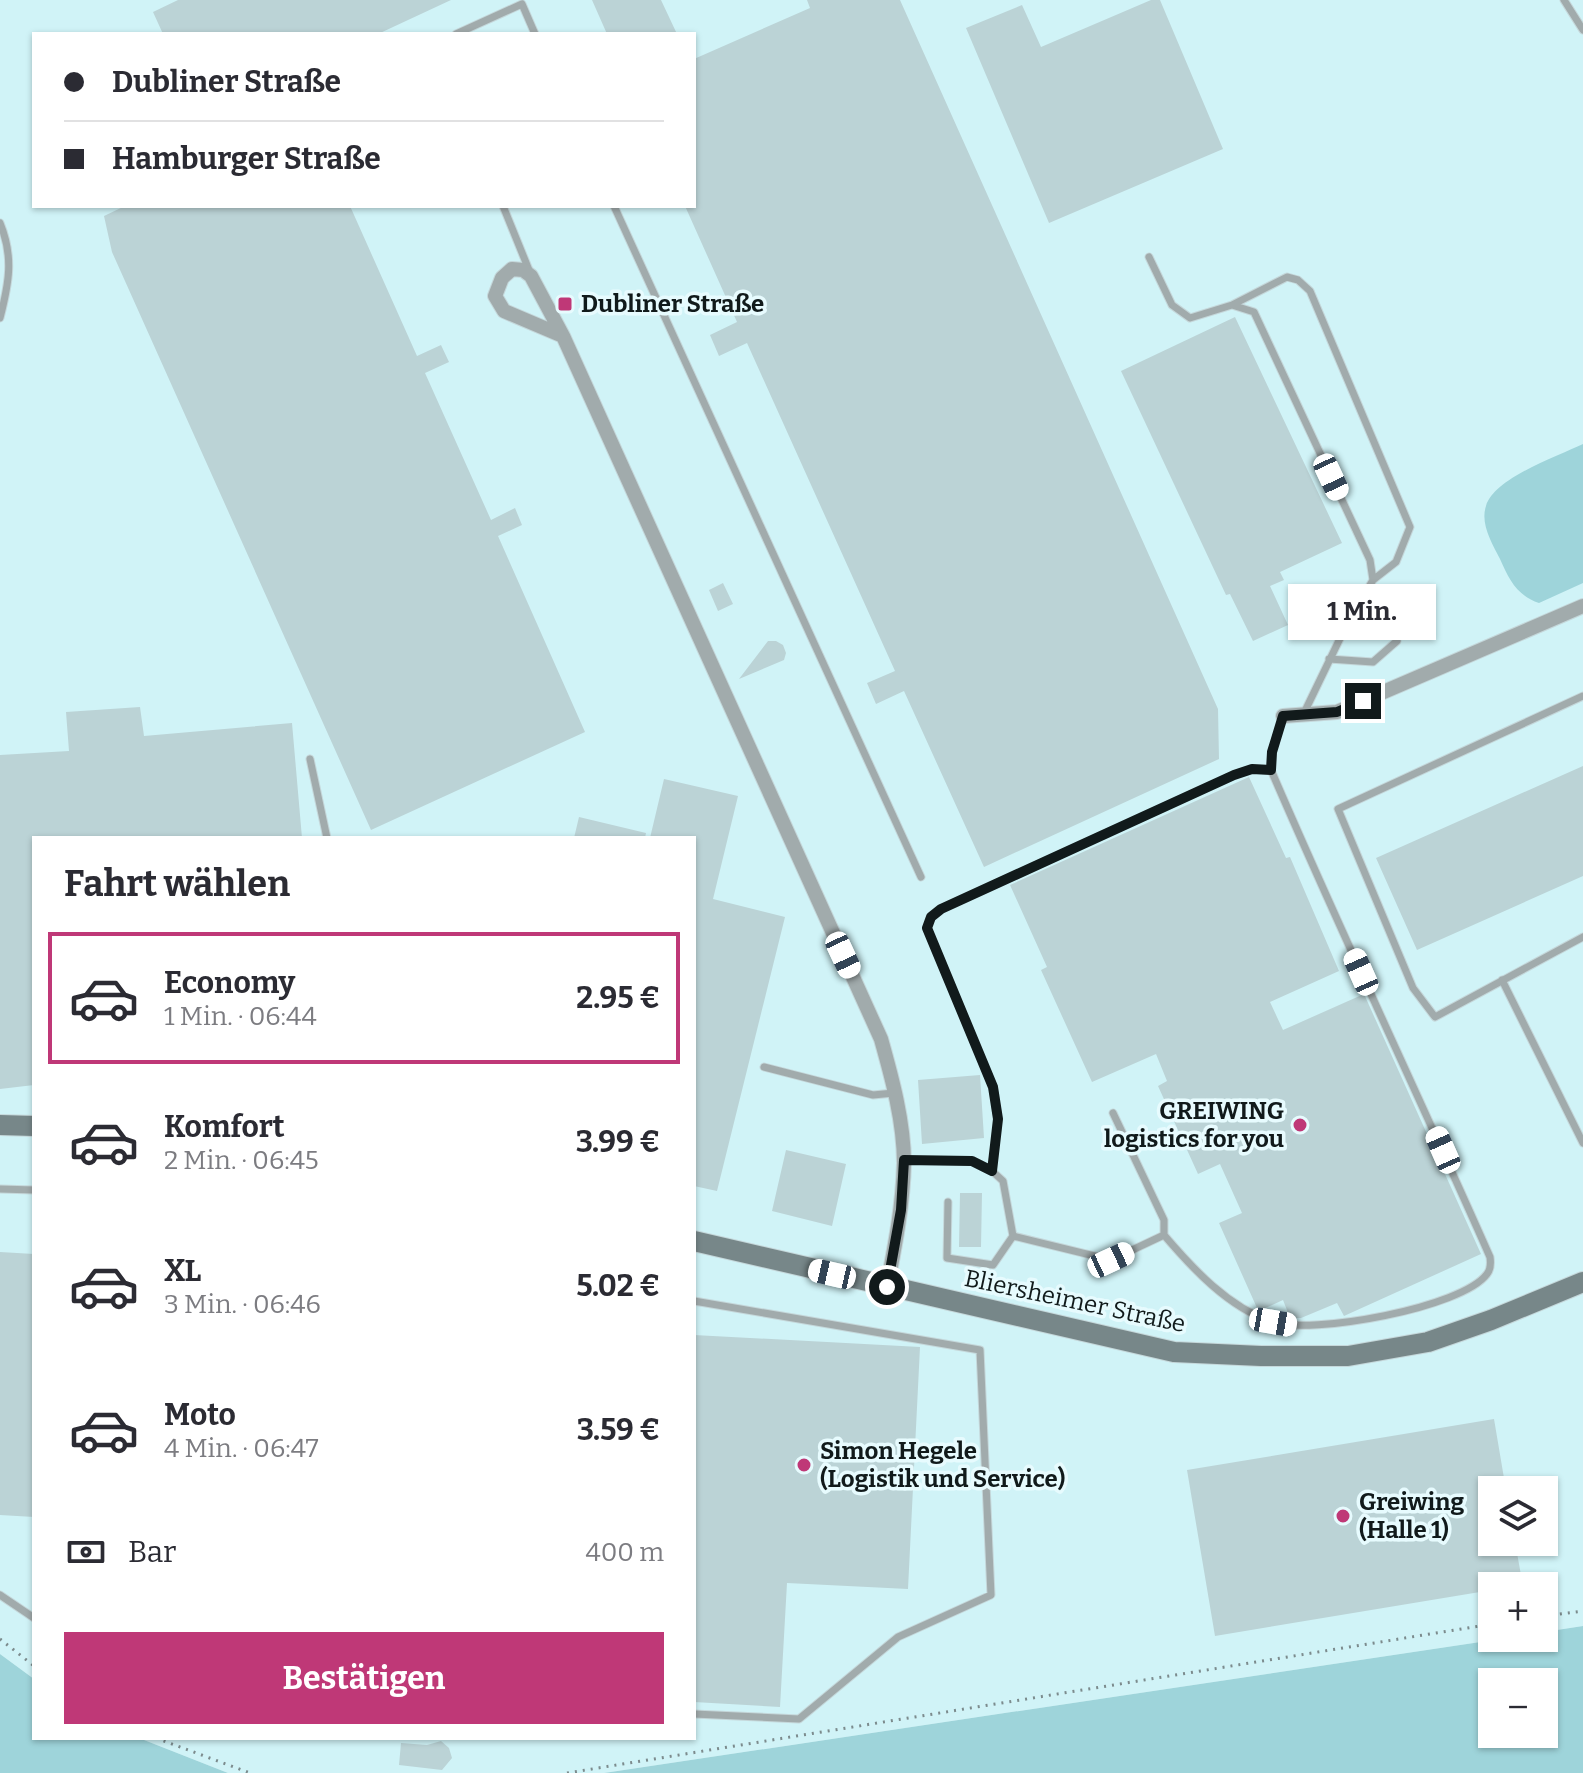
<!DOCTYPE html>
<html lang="de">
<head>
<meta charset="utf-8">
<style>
  :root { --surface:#fff; --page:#f2f2f3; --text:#2b2b33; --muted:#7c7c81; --line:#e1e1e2; --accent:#bf3877 }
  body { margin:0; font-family:Bitter,serif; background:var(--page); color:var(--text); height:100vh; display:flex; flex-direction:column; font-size:30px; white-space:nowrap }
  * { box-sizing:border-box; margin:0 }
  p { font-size:26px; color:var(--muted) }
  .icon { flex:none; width:44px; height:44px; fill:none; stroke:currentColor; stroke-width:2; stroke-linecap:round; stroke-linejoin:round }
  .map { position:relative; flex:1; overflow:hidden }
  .panel { position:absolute; left:32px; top:836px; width:664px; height:904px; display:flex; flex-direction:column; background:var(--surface); border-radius:0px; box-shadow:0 2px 6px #0004 }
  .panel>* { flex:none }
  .top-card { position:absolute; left:32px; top:32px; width:664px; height:176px; border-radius:0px; box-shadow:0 2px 6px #0004; display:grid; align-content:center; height:176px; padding:0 32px; background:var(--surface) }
  .tools { position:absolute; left:1478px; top:1476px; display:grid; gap:16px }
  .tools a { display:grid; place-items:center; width:80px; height:80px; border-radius:0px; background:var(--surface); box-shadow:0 2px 6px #0004; font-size:40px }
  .end { position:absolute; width:36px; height:36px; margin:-18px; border:10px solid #111a1b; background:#fff; box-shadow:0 0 0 4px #fff }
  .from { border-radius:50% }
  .bubble { position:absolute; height:56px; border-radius:0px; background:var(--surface); box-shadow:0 2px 6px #0004; font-size:26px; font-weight:700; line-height:56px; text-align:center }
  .car { position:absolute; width:24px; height:48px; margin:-24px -12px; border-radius:10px; box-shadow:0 0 6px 2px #0007; background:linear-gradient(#fff 24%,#345 0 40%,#fff 0 76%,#345 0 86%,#fff 0) }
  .top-card b { display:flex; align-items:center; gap:28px; height:76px; font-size:30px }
  .top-card b+b { border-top:2px solid var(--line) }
  .top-card i { width:20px; height:20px; background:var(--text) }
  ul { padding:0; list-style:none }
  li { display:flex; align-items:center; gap:24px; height:132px; margin:0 16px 12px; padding:0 16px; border:4px solid transparent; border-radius:0px }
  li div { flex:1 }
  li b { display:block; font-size:30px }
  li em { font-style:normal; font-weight:700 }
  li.on { border-color:var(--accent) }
  li>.icon { width:72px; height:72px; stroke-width:1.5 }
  h2 { padding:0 32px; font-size:36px; line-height:96px }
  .pay { display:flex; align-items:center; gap:20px; height:88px; padding:0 32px; font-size:30px }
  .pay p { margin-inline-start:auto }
  .cta { display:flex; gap:16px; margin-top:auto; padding:16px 32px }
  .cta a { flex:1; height:92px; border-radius:0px; background:var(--accent); color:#fff; font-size:32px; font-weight:700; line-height:92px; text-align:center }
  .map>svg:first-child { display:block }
</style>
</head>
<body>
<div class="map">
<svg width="1583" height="1773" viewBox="0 0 1583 1773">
  <rect width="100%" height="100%" fill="#e7fbfe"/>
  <path fill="#d0f3f7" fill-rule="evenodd" d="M0 0H1583V1626L1544 1632V1586H1492V1638H1507L604 1773H228L139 1738H694V838H34V1679L0 1654ZM34 34H694V206H34ZM1492 1490H1544V1542H1492Z"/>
  <path fill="#9ed4da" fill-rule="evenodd" d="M1583 444V583L1539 603C1516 595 1509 579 1500 559 1492 543 1480 524 1486 506 1494 478 1558 456 1583 444Z
    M1583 1626V1773H604L1507 1638H1544V1632ZM1492 1682H1544V1734H1492Z
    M0 1654 34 1679V1738H139L228 1773H0Z"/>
  <path fill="#bbd3d6" d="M178 0H451L378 34H163L153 12Z
    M592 0H661L677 34H607Z
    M807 0H900L1218 709 1219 759 984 867 904 691 876 704 867 683 895 671 747 343 719 356 710 335 737 322 685 206H694V59L810 8Z
    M1151 0H1160L1223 149 1049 223 966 28 1022 5 1041 47Z
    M125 206H350L417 356 441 345 449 362 425 373 491 520 515 508 522 525 498 536 585 732 371 830 112 252 104 216Z
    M1235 317 1342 543 1280 572 1284 580 1270 586 1288 625 1253 641 1230 594 1226 595 1121 371Z
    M723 583 733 604 718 611 709 590Z
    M768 641H776L783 645 786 653 784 660 739 679Z
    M140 707 144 736 292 723 302 838H34V1085L0 1089V755L69 751 66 712Z
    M1583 766V876L1417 950 1376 858Z
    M1249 777 1286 858 1290 857 1339 971 1270 1002 1283 1030 1364 994 1481 1254 1344 1316 1337 1303 1301 1318H1290L1283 1300 1261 1310 1257 1308 1219 1223 1242 1213 1220 1164 1198 1174 1158 1086 1167 1081 1156 1054 1092 1082 1041 970 1047 967 1010 885Z
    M664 779 738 796 713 899 785 917 717 1191 694 1186V838H650Z
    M579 817 646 833 645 838H574Z
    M980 1075 984 1138 922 1144 918 1080Z
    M786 1150 846 1164 832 1226 772 1211Z
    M960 1193H982L981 1247H959Z
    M0 1252 34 1254V1517L0 1515Z
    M694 1335 920 1347 908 1589 787 1583 780 1707 694 1702Z
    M1494 1419 1506 1490H1492V1542H1515L1523 1586H1492V1590L1215 1636 1187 1470Z
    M441 1741 449 1748 452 1758 442 1770 399 1765 401 1743 427 1745Z"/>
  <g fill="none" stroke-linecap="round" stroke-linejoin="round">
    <g stroke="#c5d7da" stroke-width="9">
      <path id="lane" d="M1564 0 1583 30
        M456 34 522 4 535 34
        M503 206 529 270
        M614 206 921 877
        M0 223C14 257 9 283 0 318
        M1149 257 1172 305 1190 318 1232 305 1254 312 1370 560 1373 580 1347 624 1304 713
        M1232 305 1287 277 1298 280 1310 291 1410 527 1396 562 1373 580
        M1329 659 1373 662 1397 641
        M1583 696 1338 809 1413 988 1435 1017 1583 937
        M310 759 327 838
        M1502 980 1583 1143
        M764 1067 873 1095 894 1093
        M904 1160 972 1161 992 1171 1003 1181 1013 1236 1111 1260 1164 1235V1220L1113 1113
        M992 1171 998 1119 993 1087 927 928 931 917 941 909 1234 775 1252 769 1271 770
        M0 1189 34 1190
        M948 1202 947 1258 993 1265 1013 1236
        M1164 1235C1193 1269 1228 1307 1272 1322 1311 1335 1462 1308 1487 1274 1491 1269 1491 1264 1490 1257 1418 1094 1341 933 1271 770L1272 752 1283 716
        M694 1301 980 1350 991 1595 898 1637 799 1719 694 1714
        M0 1595 34 1618"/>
    </g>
    <g stroke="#c5d7da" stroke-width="16">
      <path id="street" d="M563 336 504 311 495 296 502 278 512 269 523 270 531 276 563 336 881 1039C892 1078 904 1122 904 1163 903 1205 895 1246 887 1287
        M1283 716 1337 712 1583 606"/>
    </g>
    <g stroke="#c5d7da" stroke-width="22">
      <path id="secondary" d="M0 1125 34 1126
        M694 1241 1174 1352 1261 1356H1348L1428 1342 1491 1320 1583 1282"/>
    </g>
    <path stroke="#7c8b8d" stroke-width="3" stroke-dasharray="2 6" stroke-linecap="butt" d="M1544 1616 1583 1611
      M0 1639 34 1666
      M156 1738 250 1773
      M567 1773 1492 1624"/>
    <use href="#lane" stroke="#a1abac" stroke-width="7"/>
    <use href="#street" stroke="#a1abac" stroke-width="14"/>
    <use href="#secondary" stroke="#778789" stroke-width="20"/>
  </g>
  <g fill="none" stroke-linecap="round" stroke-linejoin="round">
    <path stroke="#111a1b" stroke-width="10" d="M887 1287 901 1210 904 1160 972 1161 992 1171 998 1119 993 1087 927 928 931 917 941 909 1234 775 1252 769 1271 770 1272 752 1283 716 1337 712 1363 701"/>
  </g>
  <g fill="#bf3877" stroke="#e7fbfe" stroke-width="3">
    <rect x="557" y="296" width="16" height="16" rx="4"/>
    <circle cx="1300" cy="1125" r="8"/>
    <circle cx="804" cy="1465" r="8"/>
    <circle cx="1343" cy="1516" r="8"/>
  </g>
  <g text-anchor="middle" stroke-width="7" stroke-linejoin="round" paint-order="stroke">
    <g font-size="24" font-weight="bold" fill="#111a1b" stroke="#e7fbfe" text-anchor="start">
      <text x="581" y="312">Dubliner Straße</text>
      <text x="1284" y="1119" text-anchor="end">GREIWING<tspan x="1284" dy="28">logistics for you</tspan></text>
      <text x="820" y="1459">Simon Hegele<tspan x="820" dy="28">(Logistik und Service)</tspan></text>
      <text x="1359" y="1510">Greiwing<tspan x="1359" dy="28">(Halle 1)</tspan></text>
    </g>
    <g font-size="24" fill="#111a1b" stroke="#e7fbfe">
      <text transform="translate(1075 1301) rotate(12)" y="8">Bliersheimer Straße</text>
    </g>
  </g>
</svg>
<div class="tools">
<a><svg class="icon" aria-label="layers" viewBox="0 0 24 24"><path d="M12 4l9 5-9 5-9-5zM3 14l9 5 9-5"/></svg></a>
<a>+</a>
<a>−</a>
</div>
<i class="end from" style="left:887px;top:1287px"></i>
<i class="end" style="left:1363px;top:701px"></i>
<div class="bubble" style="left:1288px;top:584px;width:148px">1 Min.</div>
<i class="car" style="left:1331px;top:477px;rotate:155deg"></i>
<i class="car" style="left:843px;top:955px;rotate:155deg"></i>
<i class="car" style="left:1361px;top:972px;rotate:336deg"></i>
<i class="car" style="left:1443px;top:1150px;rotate:336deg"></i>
<i class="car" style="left:1111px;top:1260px;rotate:65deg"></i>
<i class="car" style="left:832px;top:1274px;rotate:283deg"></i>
<i class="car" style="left:1273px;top:1322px;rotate:100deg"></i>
<div class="top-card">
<b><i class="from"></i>Dubliner Straße</b>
<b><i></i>Hamburger Straße</b>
</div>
<section class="panel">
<h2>Fahrt wählen</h2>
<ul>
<li class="on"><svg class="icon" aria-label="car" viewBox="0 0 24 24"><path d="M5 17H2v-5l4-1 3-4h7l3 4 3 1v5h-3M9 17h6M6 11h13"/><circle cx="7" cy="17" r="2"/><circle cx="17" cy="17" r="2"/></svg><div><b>Economy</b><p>1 Min. · 06:44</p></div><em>2.95 €</em></li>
<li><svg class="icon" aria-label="car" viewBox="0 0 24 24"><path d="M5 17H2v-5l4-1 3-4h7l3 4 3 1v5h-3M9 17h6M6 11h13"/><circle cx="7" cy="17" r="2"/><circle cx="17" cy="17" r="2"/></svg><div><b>Komfort</b><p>2 Min. · 06:45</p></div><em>3.99 €</em></li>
<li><svg class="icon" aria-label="car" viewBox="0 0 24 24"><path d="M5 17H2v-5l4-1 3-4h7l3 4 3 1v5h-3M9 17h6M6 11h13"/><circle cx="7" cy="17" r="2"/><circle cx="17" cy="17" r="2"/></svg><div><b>XL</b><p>3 Min. · 06:46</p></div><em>5.02 €</em></li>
<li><svg class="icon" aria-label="car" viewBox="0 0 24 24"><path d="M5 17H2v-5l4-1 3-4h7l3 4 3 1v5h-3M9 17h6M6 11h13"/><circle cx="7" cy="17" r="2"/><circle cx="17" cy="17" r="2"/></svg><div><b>Moto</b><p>4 Min. · 06:47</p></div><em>3.59 €</em></li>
</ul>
<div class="pay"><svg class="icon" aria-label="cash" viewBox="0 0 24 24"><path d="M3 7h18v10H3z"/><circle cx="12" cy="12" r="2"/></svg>Bar<p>400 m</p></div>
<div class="cta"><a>Bestätigen</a></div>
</section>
</div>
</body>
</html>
